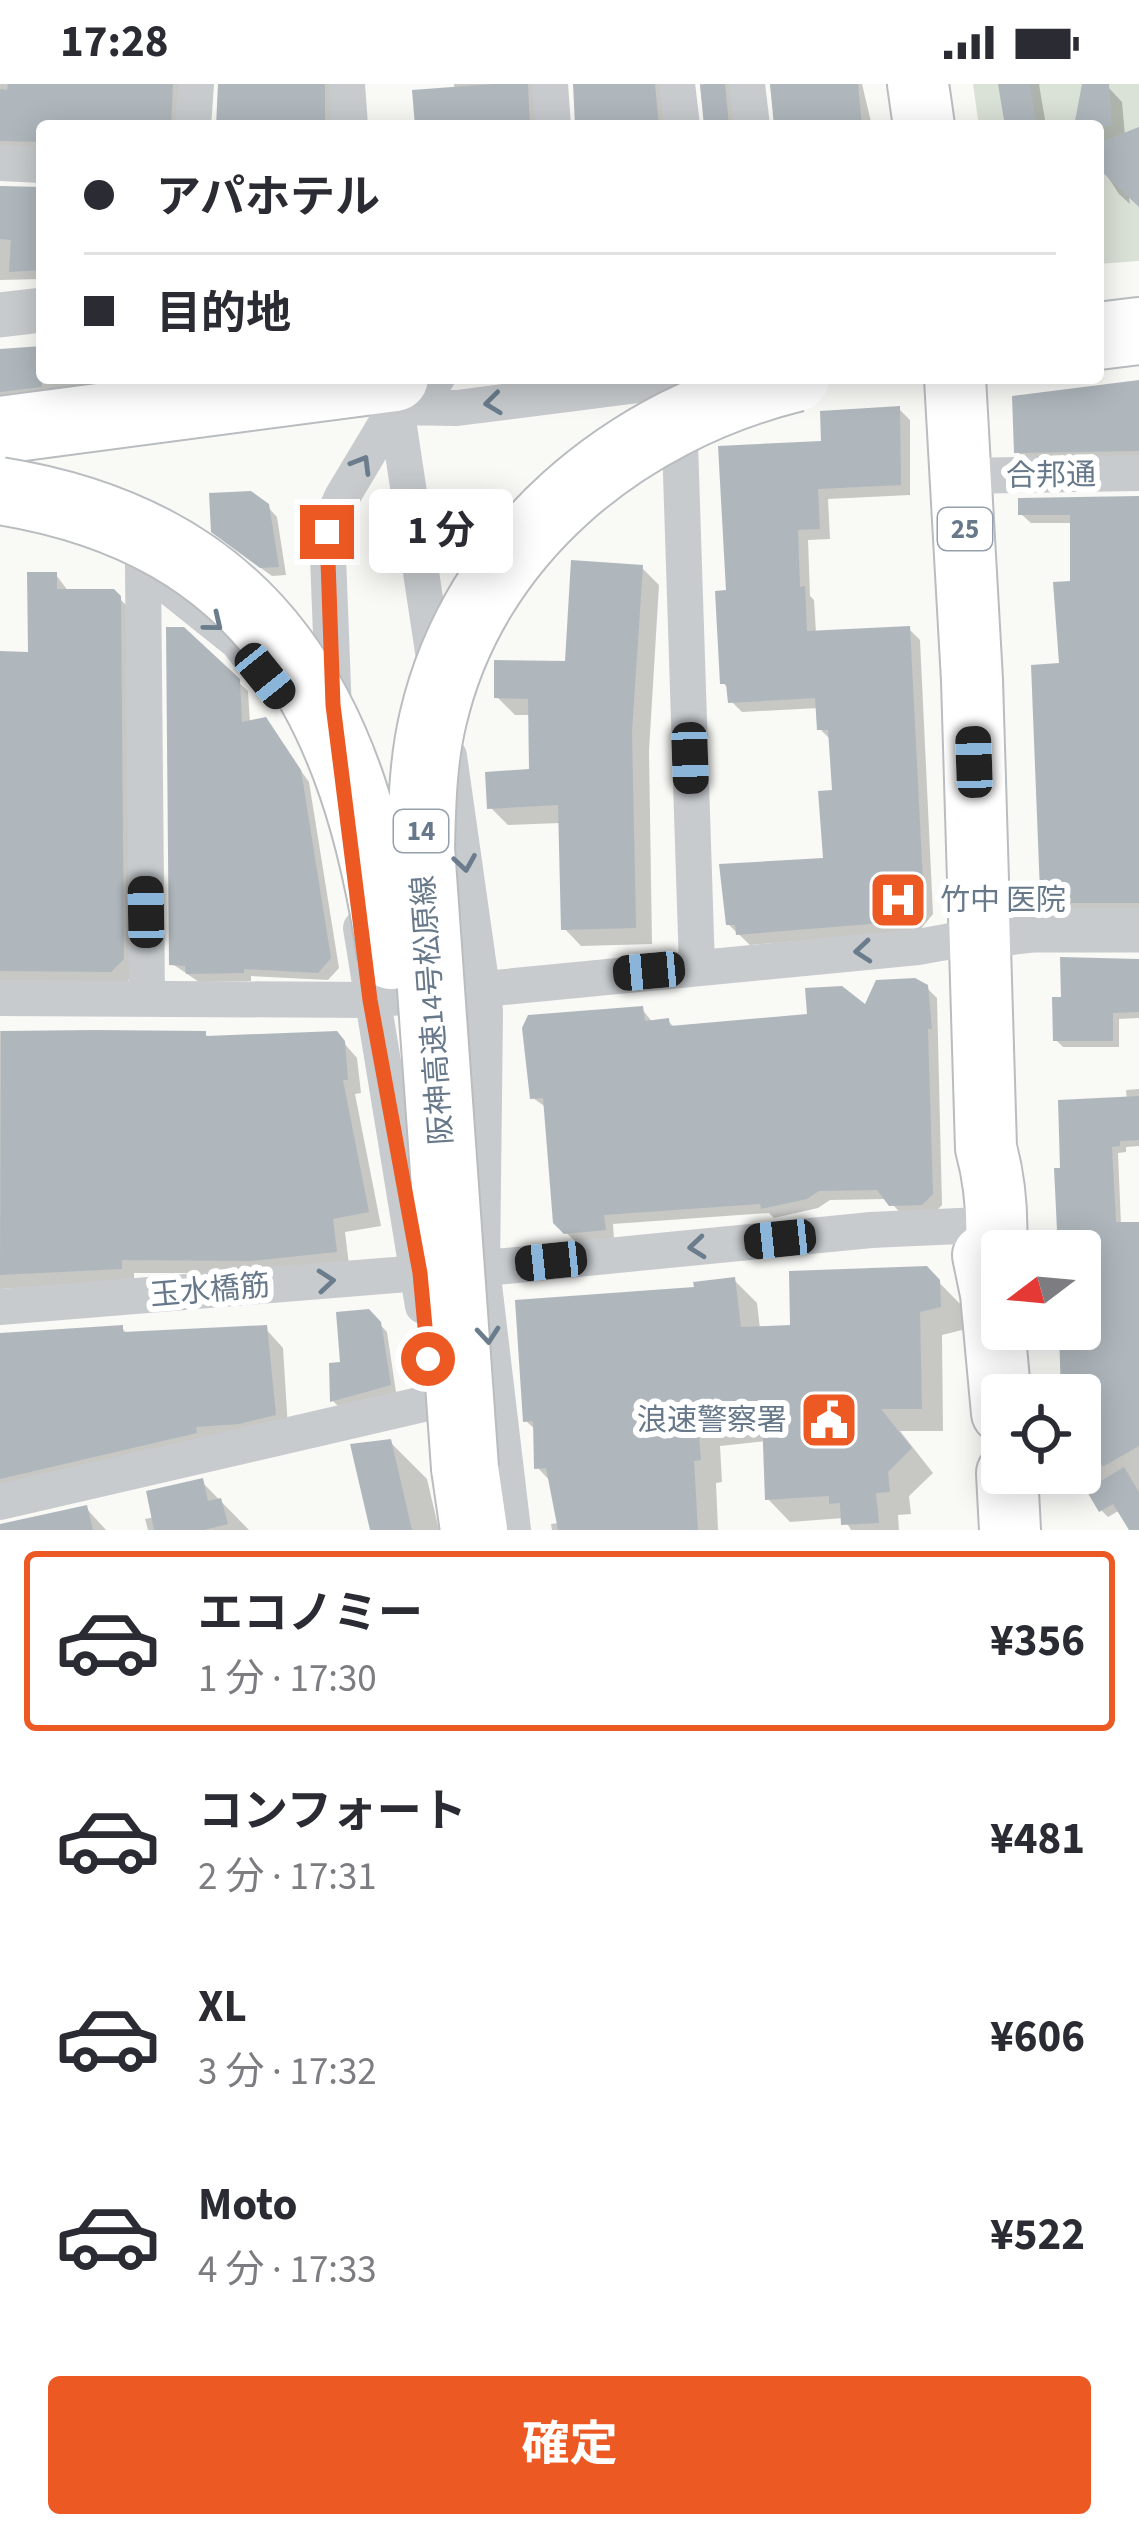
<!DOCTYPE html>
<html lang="ja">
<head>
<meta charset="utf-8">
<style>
  :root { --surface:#fff; --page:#f7f7f7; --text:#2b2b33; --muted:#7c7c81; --line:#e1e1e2; --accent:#ed5922 }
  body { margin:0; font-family:"Source Sans 3","Noto Sans JP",sans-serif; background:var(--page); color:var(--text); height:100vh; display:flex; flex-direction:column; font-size:45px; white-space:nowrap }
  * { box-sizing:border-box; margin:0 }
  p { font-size:39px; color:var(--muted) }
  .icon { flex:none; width:66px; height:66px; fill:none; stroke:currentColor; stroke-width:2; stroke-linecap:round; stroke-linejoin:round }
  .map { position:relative; height:1446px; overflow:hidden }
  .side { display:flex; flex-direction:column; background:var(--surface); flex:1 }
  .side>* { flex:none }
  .top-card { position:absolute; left:36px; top:36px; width:1068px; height:264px; border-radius:12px; box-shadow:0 6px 30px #0003; display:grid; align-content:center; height:264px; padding:0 48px; background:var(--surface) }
  .needle { width:78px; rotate:254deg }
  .fabs { position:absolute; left:981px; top:1146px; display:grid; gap:24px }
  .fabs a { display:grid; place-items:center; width:120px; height:120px; border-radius:12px; background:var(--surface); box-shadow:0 6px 30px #0003; font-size:60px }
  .end { position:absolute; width:54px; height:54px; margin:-27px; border:15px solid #ed5922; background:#fff; box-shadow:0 0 0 6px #fff }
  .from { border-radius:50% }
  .bubble { position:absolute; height:84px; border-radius:12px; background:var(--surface); box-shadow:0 6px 30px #0003; font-size:39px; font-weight:700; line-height:84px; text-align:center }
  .car { position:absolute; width:36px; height:72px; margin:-36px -18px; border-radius:15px; box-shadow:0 0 9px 3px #0007; background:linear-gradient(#222 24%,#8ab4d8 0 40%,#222 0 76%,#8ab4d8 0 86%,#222 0) }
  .top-card b { display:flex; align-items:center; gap:42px; height:114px; font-size:45px }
  .top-card b+b { border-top:3px solid var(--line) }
  .top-card i { width:30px; height:30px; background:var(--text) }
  ul { padding:21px 0 0; list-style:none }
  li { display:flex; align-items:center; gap:36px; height:180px; margin:0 24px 18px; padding:0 24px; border:6px solid transparent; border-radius:12px }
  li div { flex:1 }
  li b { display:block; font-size:45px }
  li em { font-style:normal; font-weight:700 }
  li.on { border-color:var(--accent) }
  li>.icon { width:108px; height:108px; stroke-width:1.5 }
  .primary-button { display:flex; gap:24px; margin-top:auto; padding:24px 48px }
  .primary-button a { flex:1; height:138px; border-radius:12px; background:var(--accent); color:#fff; font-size:48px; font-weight:700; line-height:138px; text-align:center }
  .status { display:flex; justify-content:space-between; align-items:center; height:84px; padding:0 60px; background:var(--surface); direction:ltr }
  .status svg { height:33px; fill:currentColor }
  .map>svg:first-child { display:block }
</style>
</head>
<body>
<div class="status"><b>17:28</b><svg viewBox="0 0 49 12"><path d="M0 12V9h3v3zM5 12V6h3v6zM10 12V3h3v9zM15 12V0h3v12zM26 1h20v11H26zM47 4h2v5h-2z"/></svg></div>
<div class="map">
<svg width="1139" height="1446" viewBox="0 0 1139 1446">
  <rect width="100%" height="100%" fill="#f9f9f6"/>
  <path fill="#dae1d7" d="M973 0H1139V177L1098 180V42H979Z"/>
  <path fill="#0003" d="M0 0H186L180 42H42V68L0 69Z
    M221 0H333V42H217Z
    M454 0H537L538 42H418L455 6Z
    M575 0H665L666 42H576Z
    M700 0H735L736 42H705Z
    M770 0H862L872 42H775Z
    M1001 0H1039L1046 42H1008Z
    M1085 0 1108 3 1122 18 1125 52 1139 46V120L1129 114 1130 120 1119 110 1098 78V42H1077Z
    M0 102 42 106V195L0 196Z
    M42 263V294H187L0 320V267Z
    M1139 298V375L1026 377 1017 367Z
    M899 325 910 336V411L828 415 830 455 808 456 810 512 814 516 816 549 909 545 920 556 933 830 919 847 750 861 728 840 826 777 835 709 832 657 820 645 819 624 742 628 731 617 730 606 723 599 729 509 824 360Z
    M1139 415V828L1065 827 1043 807 1073 500V439H1031L1021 430Z
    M267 422 277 433 286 491 272 492 224 457Z
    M642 484 659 501 649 667 652 860 581 862 564 844 561 739 508 741 490 723 532 688V631H515L497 613 567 580Z
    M56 491 69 508H113L133 528 136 888 125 900 0 899V570L31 571Z
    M169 546H182L248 607 250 640 265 637 309 698 339 884 328 896 251 892V897L199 898 174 881Z
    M1139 876V934L1119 935V963H1063L1056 956Z
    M927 904 937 914 942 1121 933 1130 902 1131 888 1115 830 1116 818 1124 774 1134 769 1129 613 1140 614 1156 577 1159 555 1138 547 1024 533 1014 642 925 653 939 668 937 676 945 866 925Z
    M0 947 205 950 210 955 336 950 357 974 361 1009 355 1010 381 1142 345 1148 349 1181 267 1189H134V1198L0 1205Z
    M1139 1005V1062L1126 1063V1068L1118 1069 1121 1141H1139V1436L1120 1426 1108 1433 1101 1426 1079 1389 1080 1311H1044L1043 1299 1064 1297 1062 1245H1080V1167H1059L1063 1087 1127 1016 1126 1006Z
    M926 1185 962 1222V1246L942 1251 943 1347H900L933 1389 909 1412 911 1430 898 1431 899 1446H851L844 1434 790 1438 768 1415 766 1357 720 1362 722 1398 716 1399 718 1446H552L551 1440 560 1439 552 1399 537 1383 536 1346 526 1337 697 1206 734 1196 757 1219 760 1245 793 1244Z
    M368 1228 387 1248 396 1308 340 1324 333 1317 332 1282 343 1281Z
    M122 1244 128 1251 265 1244 283 1264 288 1344 0 1417V1252Z
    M390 1358 427 1395 439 1446H373Z
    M202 1398 249 1446H148L145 1435 155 1433Z
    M86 1424 106 1446H0V1442Z"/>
  <path fill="#afb7bd" d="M8 0H173L171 42H42V58L0 57V5L7 6Z
    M218 0H325V42H216Z
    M493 0H528L530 42H415L412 6Z
    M573 0H655L659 42H575Z
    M706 0H725L729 42H704L700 1Z
    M770 0H858L862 42H774Z
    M998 0H1030L1037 42H1005Z
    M1082 0H1109L1112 42H1074Z
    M1139 43V123L1098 84V59Z
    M0 102 42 103V186L9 188 11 156 0 155Z
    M42 262V303L0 308V265Z
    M1139 296V367L1014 369 1012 312Z
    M900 322 901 401 818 405 820 445 798 446 800 503 805 502 807 547 910 542 924 818 907 837 736 851 735 841H726L719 780 823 774 818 707 832 706 828 646H817L815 614 728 619 726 600H720L715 507 726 506 718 362 821 357 820 327Z
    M251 407 269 420 279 483 260 484 211 448 209 409Z
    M1139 412V819H1053L1040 808 1031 581 1059 579 1053 498 1070 497V431H1018V414Z
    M571 476 643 481 632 648 636 844 561 846 558 721 487 725 485 688 529 685 528 615 494 614V576L565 577Z
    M27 488H57V505H114L121 512 124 875 111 888 0 887V567L28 568Z
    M166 543H184L240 595 242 638 266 633 301 686 331 874 318 889 244 885V889L186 890 185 882 169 881Z
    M1060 873 1139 875V928L1113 929V957H1053L1052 913H1061Z
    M915 894 928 901 932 945H928L933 1110 922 1121 889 1122 877 1106 819 1107 807 1115 761 1125 760 1120 604 1131 606 1146 564 1150 553 1139 543 1014 530 1015 522 944 528 931 643 922 645 937 669 934 670 942 807 930 805 904 842 902 865 920 876 896Z
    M95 946 206 947V952L337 947 345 957 348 996H343L369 1128 333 1135 337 1168 251 1177 122 1176V1185L0 1191 1 947Z
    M1139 1012V1056L1120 1057V1062L1112 1063 1116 1138H1139V1362L1104 1382 1080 1375V1311H1061L1059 1245H1080V1167H1058L1054 1084H1060L1058 1016Z
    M927 1182 940 1196 941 1223 920 1228 922 1325H881L912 1364 888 1388 890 1408 876 1409 879 1439 841 1441 840 1419 829 1420V1412L765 1416 762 1333 698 1340 701 1376 694 1377 698 1446H558L546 1384 534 1385 533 1337 523 1338 515 1216 694 1203 693 1198 735 1193 741 1243 790 1241 789 1187Z
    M369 1225 381 1238 391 1301 330 1318 329 1279 340 1278 336 1228Z
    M123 1241V1248L267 1241 276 1331 239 1340 196 1343 197 1349 0 1395V1249Z
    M391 1355 412 1446H370L350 1360Z
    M1124 1383 1139 1408V1446H1129L1113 1420 1099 1428 1086 1406Z
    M203 1394 208 1417 221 1414 228 1440 204 1446H154L146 1407Z
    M87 1421 93 1446H0V1440Z"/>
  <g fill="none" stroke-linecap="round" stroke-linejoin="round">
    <g stroke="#b9bdc0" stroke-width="64">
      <path id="trunk" d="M918 0 924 42
        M955 294 972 596 986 1064C999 1112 999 1161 991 1210
        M983 1171 991 1210 1002 1329
        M1007 1389 1010 1446"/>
    </g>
    <g stroke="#b9bdc0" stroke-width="70">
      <path id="motorway" d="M1098 252 1139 247
        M0 346 395 294
        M465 1384 474 1446"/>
    </g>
    <path stroke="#c7cbce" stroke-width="36" d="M347 0 350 42
      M550 0 553 42
      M677 0 682 42
      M747 0 752 42
      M193 42 196 0
      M0 79 42 81
      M679 328 697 883
      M963 392 1139 389
      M143 482 147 914
      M158 494 238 558 248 571
      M437 594 396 323 457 324 693 294
      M334 629 327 447 342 413 396 323 437 294
      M449 672 485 926 482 1184 513 1446
      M361 844 423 1222
      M0 914 370 916 918 863 979 852
      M0 1223 506 1182 871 1146 981 1141
      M0 1418 432 1318"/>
    <path stroke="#c7cbce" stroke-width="45" d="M0 231 42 226
      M979 852 1034 846H1139"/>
    <use href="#trunk" stroke="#fff" stroke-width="60"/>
    <use href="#motorway" stroke="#fff" stroke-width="66"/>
    <g stroke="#b9bdc0" stroke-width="70" stroke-linecap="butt">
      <path id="motorway-bridge" d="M0 407C264 449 355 627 391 872
        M465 1384 421 764C422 721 423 677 433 635 474 458 625 336 796 294"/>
    </g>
    <use href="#motorway-bridge" stroke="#fff" stroke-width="66"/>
  </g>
  <defs><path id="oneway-chevron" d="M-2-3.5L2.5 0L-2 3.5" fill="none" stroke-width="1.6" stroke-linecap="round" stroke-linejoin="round" transform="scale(3)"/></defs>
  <g stroke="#6b7c8c">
    <use href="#oneway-chevron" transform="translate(493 319) rotate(173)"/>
    <use href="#oneway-chevron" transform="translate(362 380) rotate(-59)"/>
    <use href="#oneway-chevron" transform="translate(214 539) rotate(39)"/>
    <use href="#oneway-chevron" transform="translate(465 779) rotate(81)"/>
    <use href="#oneway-chevron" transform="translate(863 867) rotate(175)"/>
    <use href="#oneway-chevron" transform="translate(697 1163) rotate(174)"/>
    <use href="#oneway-chevron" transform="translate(326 1197) rotate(-5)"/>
    <use href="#oneway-chevron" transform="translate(488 1251) rotate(85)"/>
  </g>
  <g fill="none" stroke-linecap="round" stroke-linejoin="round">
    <path stroke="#ed5922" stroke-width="15" d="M327 448 333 621 370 916 420 1189 428 1275"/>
  </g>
  <defs>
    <g id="hospital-square" transform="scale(3)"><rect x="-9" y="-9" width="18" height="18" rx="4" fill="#ed5922" stroke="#fff"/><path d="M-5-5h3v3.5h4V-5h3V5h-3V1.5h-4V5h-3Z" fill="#fff"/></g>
    <g id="civic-square" transform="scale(3)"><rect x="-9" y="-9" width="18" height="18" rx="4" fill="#ed5922" stroke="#fff"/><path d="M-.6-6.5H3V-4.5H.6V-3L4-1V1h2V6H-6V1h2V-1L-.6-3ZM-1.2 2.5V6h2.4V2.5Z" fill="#fff"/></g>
  </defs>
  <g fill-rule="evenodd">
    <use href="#hospital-square" x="898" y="816"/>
    <use href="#civic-square" x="829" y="1336"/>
  </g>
  <g text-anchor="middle" stroke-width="12" stroke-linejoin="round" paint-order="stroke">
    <g fill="#fff" stroke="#94a0ac" stroke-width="3">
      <rect x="938" y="424" width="54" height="42" rx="9"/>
      <rect x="394" y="726" width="54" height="42" rx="9"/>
    </g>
    <g font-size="27" font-weight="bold" fill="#667889">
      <text x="965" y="454">25</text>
      <text x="421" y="756">14</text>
    </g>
    <g font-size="30" fill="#667889" stroke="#fff">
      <text transform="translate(1051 391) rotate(-1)" y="10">合邦通</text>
      <text transform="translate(432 926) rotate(-94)" y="10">阪神高速14号松原線</text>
      <text transform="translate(210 1206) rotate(-5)" y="10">玉水橋筋</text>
    </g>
    <g font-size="30" fill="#667889" stroke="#fff" text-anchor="start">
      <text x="940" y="826">竹中 医院</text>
      <text x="787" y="1346" text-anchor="end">浪速警察署</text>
    </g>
  </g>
</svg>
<div class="fabs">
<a><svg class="needle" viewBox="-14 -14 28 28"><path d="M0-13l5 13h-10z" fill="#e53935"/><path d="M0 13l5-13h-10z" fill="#7c7c81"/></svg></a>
<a><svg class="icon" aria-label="locate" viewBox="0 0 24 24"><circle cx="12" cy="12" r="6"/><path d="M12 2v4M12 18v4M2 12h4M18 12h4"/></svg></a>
</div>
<i class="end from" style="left:428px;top:1275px"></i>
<i class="end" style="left:327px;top:448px"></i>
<div class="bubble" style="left:369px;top:405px;width:144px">1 分</div>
<i class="car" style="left:265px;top:592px;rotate:141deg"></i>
<i class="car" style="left:690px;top:674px;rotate:178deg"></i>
<i class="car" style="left:974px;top:678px;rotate:358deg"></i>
<i class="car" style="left:146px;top:828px;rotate:359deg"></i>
<i class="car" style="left:649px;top:887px;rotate:265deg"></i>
<i class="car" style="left:780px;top:1155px;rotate:264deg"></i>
<i class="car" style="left:551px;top:1177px;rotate:264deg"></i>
<div class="top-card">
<b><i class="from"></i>アパホテル</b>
<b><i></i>目的地</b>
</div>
</div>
<section class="side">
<ul>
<li class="on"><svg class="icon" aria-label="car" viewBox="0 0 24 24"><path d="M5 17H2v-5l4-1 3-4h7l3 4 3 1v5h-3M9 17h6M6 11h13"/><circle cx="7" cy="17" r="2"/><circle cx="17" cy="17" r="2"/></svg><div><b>エコノミー</b><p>1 分 · 17:30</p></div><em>¥356</em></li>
<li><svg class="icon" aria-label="car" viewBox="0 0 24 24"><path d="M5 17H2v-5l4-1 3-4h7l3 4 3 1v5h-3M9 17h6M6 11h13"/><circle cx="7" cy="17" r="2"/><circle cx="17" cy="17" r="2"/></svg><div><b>コンフォート</b><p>2 分 · 17:31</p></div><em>¥481</em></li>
<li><svg class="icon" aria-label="car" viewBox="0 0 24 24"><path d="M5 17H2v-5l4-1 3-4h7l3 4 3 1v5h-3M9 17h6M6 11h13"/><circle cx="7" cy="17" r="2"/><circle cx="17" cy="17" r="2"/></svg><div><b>XL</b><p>3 分 · 17:32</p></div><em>¥606</em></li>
<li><svg class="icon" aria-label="car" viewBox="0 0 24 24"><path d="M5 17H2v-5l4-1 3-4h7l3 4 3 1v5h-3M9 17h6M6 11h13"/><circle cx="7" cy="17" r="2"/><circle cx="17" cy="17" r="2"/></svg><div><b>Moto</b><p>4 分 · 17:33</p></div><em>¥522</em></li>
</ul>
<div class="primary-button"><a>確定</a></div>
</section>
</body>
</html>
